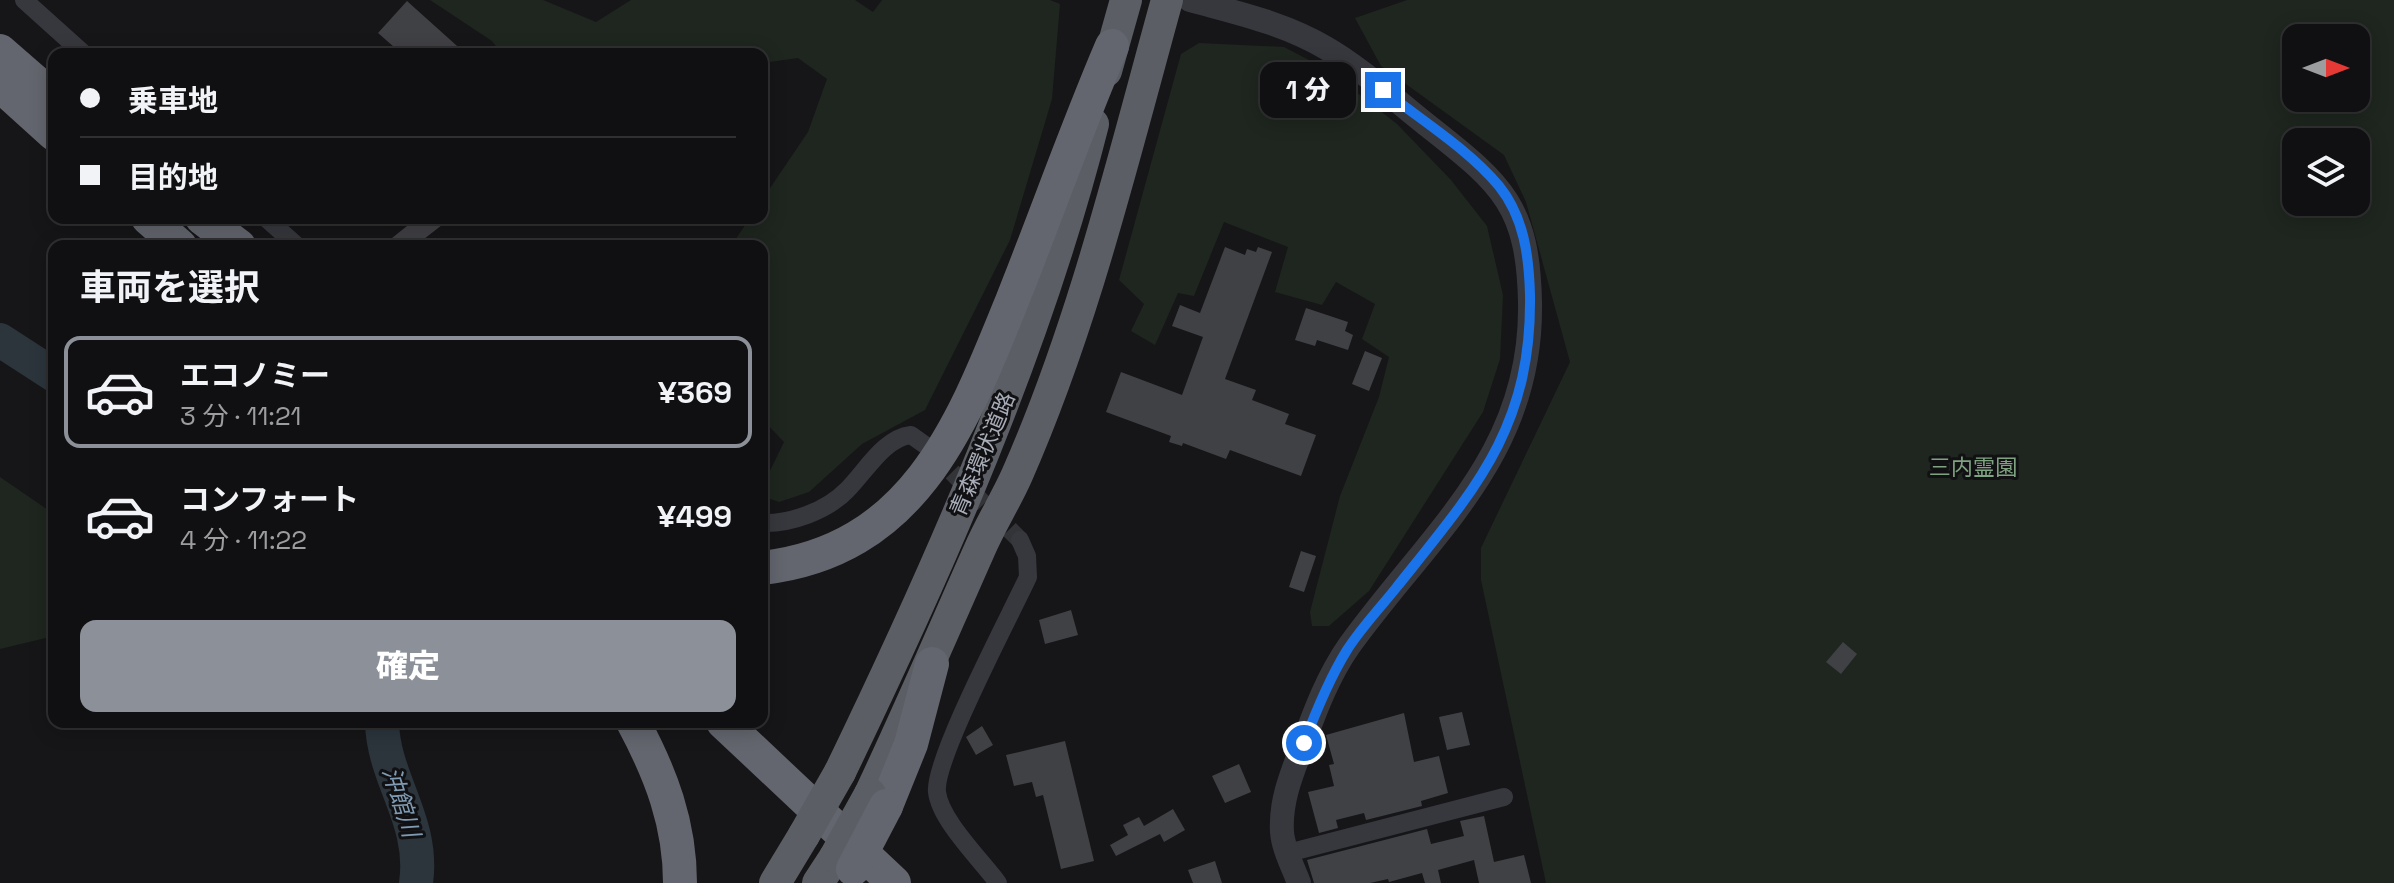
<!DOCTYPE html>
<html lang="ja">
<head>
<meta charset="utf-8">
<style>
  :root { --surface:#101012; --page:#1e1e20; --text:#f1f3f6; --muted:#9c9d9f; --line:#303032; --accent:#8c9099 }
  body { margin:0; font-family:"Space Grotesk","Noto Sans JP",sans-serif; background:var(--page); color:var(--text); height:100vh; display:flex; flex-direction:column; font-size:30px; white-space:nowrap }
  * { box-sizing:border-box; margin:0 }
  p { font-size:26px; color:var(--muted) }
  .icon { flex:none; width:44px; height:44px; fill:none; stroke:currentColor; stroke-width:2; stroke-linecap:round; stroke-linejoin:round }
  .map { position:relative; flex:1; overflow:hidden }
  .details { position:absolute; left:48px; top:240px; width:720px; height:488px; display:flex; flex-direction:column; background:var(--surface); border-radius:16px; box-shadow:0 4px 20px #0003,0 0 0 2px var(--line) }
  .details>* { flex:none }
  .top-card { position:absolute; left:48px; top:48px; width:720px; height:176px; border-radius:16px; box-shadow:0 4px 20px #0003,0 0 0 2px var(--line); display:grid; align-content:center; height:176px; padding:0 32px; background:var(--surface) }
  .needle { width:52px; rotate:90deg }
  .fabs { position:absolute; left:2282px; top:24px; display:grid; gap:16px }
  .fabs a { display:grid; place-items:center; width:88px; height:88px; border-radius:16px; background:var(--surface); box-shadow:0 4px 20px #0003,0 0 0 2px var(--line); font-size:40px }
  .end { position:absolute; width:36px; height:36px; margin:-18px; border:10px solid #1a73e8; background:#fff; box-shadow:0 0 0 4px #fff }
  .from { border-radius:50% }
  .bubble { position:absolute; height:56px; border-radius:16px; background:var(--surface); box-shadow:0 4px 20px #0003,0 0 0 2px var(--line); font-size:26px; font-weight:800; line-height:56px; text-align:center }
  .top-card b { display:flex; align-items:center; gap:28px; height:76px; font-size:30px }
  .top-card b+b { border-top:2px solid var(--line) }
  .top-card i { width:20px; height:20px; background:var(--text) }
  ul { padding:0; list-style:none }
  li { display:flex; align-items:center; gap:24px; height:112px; margin:0 16px 12px; padding:0 16px; border:4px solid transparent; border-radius:16px }
  li div { flex:1 }
  li b { display:block; font-size:30px }
  li em { font-style:normal; font-weight:800 }
  li.active { border-color:var(--accent) }
  li>.icon { width:72px; height:72px; stroke-width:1.5 }
  h2 { padding:0 32px; font-size:36px; line-height:96px }
  .button { display:flex; gap:16px; margin-top:auto; padding:16px 32px }
  .button a { flex:1; height:92px; border-radius:16px; background:var(--accent); color:#fff; font-size:32px; font-weight:800; line-height:92px; text-align:center }
  .map>svg:first-child { display:block }
</style>
</head>
<body>
<div class="map">
<svg width="2394" height="883" viewBox="0 0 2394 883">
  <rect width="100%" height="100%" fill="#161618"/>
  <path fill="#1e261f" fill-rule="evenodd" d="M430 0H543L596 22 631 0H855L873 12 882 0H1050L1060 4 1052 99 1010 240 925 410 862 444 809 492 779 502 762 496V487L784 442 762 419V246H731L750 218H762V200L808 132 827 79 798 58 762 63V54H502L492 41Z
    M1407 0H2394V883H1546L1481 580V548L1570 362 1526 202 1504 155 1381 66 1355 18ZM2296 38H2356V98H2296ZM2296 142H2356V202H2296Z
    M1199 43 1284 47 1328 70 1397 124 1451 180 1487 226 1503 295 1500 359 1483 412 1369 591 1329 626H1312L1310 612 1340 496 1379 397 1389 357 1362 339 1375 304 1336 282 1322 305 1275 292 1288 247 1224 222 1194 296 1178 293 1155 345 1131 331 1144 304 1119 280 1181 54Z
    M0 477 54 514V636L0 649Z"/>
  <g fill="none" stroke-linecap="round" stroke-linejoin="round">
    <path stroke="#2c353c" stroke-width="34" d="M0 340 54 375
      M382 722C383 779 425 821 416 883"/>
  </g>
  <path fill="#404145" d="M407 1 466 54H402L378 33Z
    M417 218H451L415 246H382Z
    M1225 247 1245 255 1247 249 1256 252 1258 247 1272 252 1225 379 1256 390 1252 400 1289 414 1285 424 1316 435 1301 476 1230 450 1226 459 1183 443 1182 446 1169 442 1171 436 1106 412 1121 372 1182 395 1203 337 1172 326 1180 305 1200 313Z
    M1306 308 1348 322 1345 331 1353 335 1348 350 1317 340 1315 346 1295 340Z
    M1365 351 1382 358 1369 391 1352 384Z
    M1301 551 1316 556 1304 592 1289 587Z
    M1071 610 1078 635 1045 644 1039 620Z
    M1843 642 1857 654 1841 674 1826 662Z
    M1462 712 1470 745 1447 750 1439 717Z
    M1404 713 1414 762 1439 756 1448 793 1421 801 1422 806 1366 820 1364 813 1336 820 1338 828 1319 833 1308 792 1334 786 1329 765 1334 764 1326 735Z
    M982 726 993 745 976 755 966 737Z
    M1065 741 1094 861 1061 869 1043 795 1036 797 1032 782 1014 786 1006 755Z
    M1239 764 1251 792 1225 803 1212 776Z
    M1173 809 1185 830 1164 842 1160 834 1116 856 1110 845 1128 835 1123 825 1139 817 1144 826Z
    M1484 816 1494 862 1524 855 1531 883H1479L1474 860 1438 870 1441 883H1425L1422 873 1389 882 1388 879 1370 883H1314L1307 860 1427 829 1431 844 1464 836 1460 821Z
    M1215 861 1222 883H1193L1188 870Z"/>
  <g fill="none" stroke-linecap="round" stroke-linejoin="round">
    <path stroke="#333438" stroke-width="18" stroke-dasharray="18 9" stroke-linecap="butt" d="M933 453 1020 540"/>
    <path stroke="#37383d" stroke-width="18" d="M24 0 84 54
      M266 218 297 246
      M762 523C790 524 827 511 847 490 866 471 884 438 911 435L925 445
      M1288 853 1504 797
      M998 883C981 860 940 820 937 792 933 761 1011 614 1028 577L1027 556 1020 540"/>
    <path stroke="#37383d" stroke-width="24" d="M1190 0C1237 13 1284 23 1326 48 1364 70 1397 102 1432 129 1503 185 1528 207 1530 302 1533 455 1431 532 1349 646 1328 676 1315 711 1303 744 1292 773 1280 801 1282 832 1283 848 1293 867 1299 883"/>
    <path stroke="#5b5e65" stroke-width="32" d="M1106 71 1126 0
      M840 772C941 563 1036 349 1093 124
      M870 794C908 714 943 632 979 551 990 525 1006 500 1017 475 1084 323 1123 159 1167 0
      M775 883 804 835
      M818 883 835 857"/>
    <path stroke="#63666e" stroke-width="34" d="M0 51 54 98
      M0 85 54 134
      M148 218 180 246
      M202 218 239 246
      M762 568C914 551 962 425 1012 301 1046 216 1076 130 1112 46
      M633 722C661 774 680 824 680 883
      M723 722 894 883
      M886 806 911 744 932 664"/>
    <path stroke="#5b5e65" stroke-width="32" d="M804 835 840 772
      M835 857 870 794"/>
    <path stroke="#63666e" stroke-width="34" d="M853 869 886 806"/>
  </g>
  <g fill="none" stroke-linecap="round" stroke-linejoin="round">
    <path stroke="#1a73e8" stroke-width="10" d="M1304 743C1316 711 1329 679 1347 650 1361 628 1380 608 1396 588 1475 489 1532 428 1530 295 1529 256 1524 217 1499 186 1468 149 1421 120 1383 90"/>
  </g>
  <g text-anchor="middle" stroke-width="6" stroke-linejoin="round" paint-order="stroke">
    <g font-size="22" fill="#a8adb8" stroke="#111113">
      <text transform="translate(982 454) rotate(-67)" y="8">青森環状道路</text>
    </g>
    <g font-size="22" fill="#7fa381" stroke="#111113">
      <text x="1973" y="475">三内霊園</text>
    </g>
    <g font-size="24" font-style="italic" fill="#7f9bb3" stroke="#111113">
      <text transform="translate(401 802) rotate(72)" y="8">沖館川</text>
    </g>
  </g>
</svg>
<div class="fabs">
<a><svg class="needle" viewBox="-14 -14 28 28"><path d="M0-13l5 13h-10z" fill="#e53935"/><path d="M0 13l5-13h-10z" fill="#9c9d9f"/></svg></a>
<a><svg class="icon" aria-label="layers" viewBox="0 0 24 24"><path d="M12 4l9 5-9 5-9-5zM3 14l9 5 9-5"/></svg></a>
</div>
<i class="end from" style="left:1304px;top:743px"></i>
<i class="end" style="left:1383px;top:90px"></i>
<div class="bubble" style="left:1260px;top:62px;width:96px">1 分</div>
<div class="top-card">
<b><i class="from"></i>乗車地</b>
<b><i></i>目的地</b>
</div>
<section class="details">
<h2>車両を選択</h2>
<ul>
<li class="active"><svg class="icon" aria-label="car" viewBox="0 0 24 24"><path d="M5 17H2v-5l4-1 3-4h7l3 4 3 1v5h-3M9 17h6M6 11h13"/><circle cx="7" cy="17" r="2"/><circle cx="17" cy="17" r="2"/></svg><div><b>エコノミー</b><p>3 分 · 11:21</p></div><em>¥369</em></li>
<li><svg class="icon" aria-label="car" viewBox="0 0 24 24"><path d="M5 17H2v-5l4-1 3-4h7l3 4 3 1v5h-3M9 17h6M6 11h13"/><circle cx="7" cy="17" r="2"/><circle cx="17" cy="17" r="2"/></svg><div><b>コンフォート</b><p>4 分 · 11:22</p></div><em>¥499</em></li>
</ul>
<div class="button"><a>確定</a></div>
</section>
</div>
</body>
</html>
